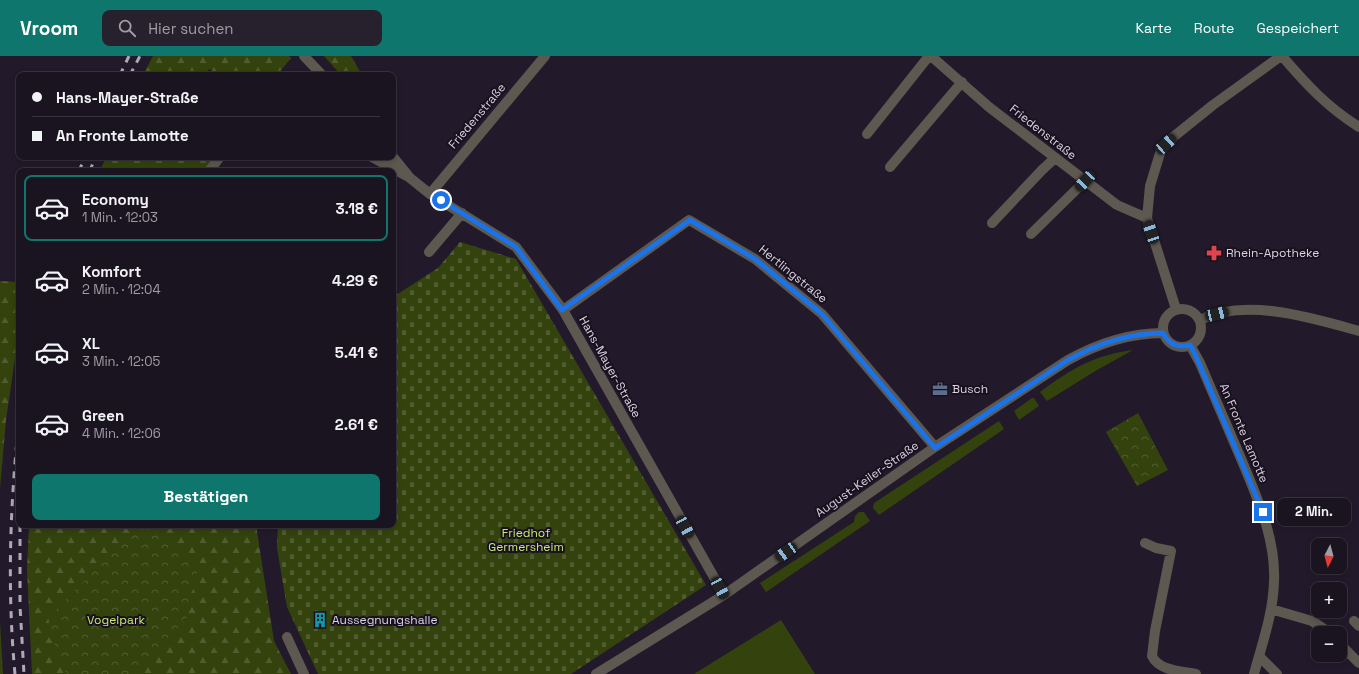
<!DOCTYPE html>
<html lang="de">
<head>
<meta charset="utf-8">
<style>
  :root { --surface:#1a1420; --page:#27212d; --text:#f1f3f6; --muted:#9f9ea5; --line:#38333e; --accent:#0f766e }
  body { margin:0; font-family:"Space Grotesk",sans-serif; background:var(--page); color:var(--text); height:100vh; display:flex; flex-direction:column; font-size:15px; white-space:nowrap }
  * { box-sizing:border-box; margin:0 }
  p { font-size:13px; color:var(--muted) }
  .icon { flex:none; width:22px; height:22px; fill:none; stroke:currentColor; stroke-width:2; stroke-linecap:round; stroke-linejoin:round }
  .map { position:relative; flex:1; overflow:hidden }
  .sheet { position:absolute; left:16px; top:112px; width:380px; height:360px; display:flex; flex-direction:column; background:var(--surface); border-radius:8px; box-shadow:0 2px 6px #0003,0 0 0 1px var(--line) }
  .sheet>* { flex:none }
  .banner { position:absolute; left:16px; top:16px; width:380px; height:88px; border-radius:8px; box-shadow:0 2px 6px #0003,0 0 0 1px var(--line); display:grid; align-content:center; height:88px; padding:0 16px; background:var(--surface) }
  .needle { width:26px; rotate:186deg }
  .fabs { position:absolute; left:1311px; top:482px; display:grid; gap:8px }
  .fabs a { display:grid; place-items:center; width:36px; height:36px; border-radius:8px; background:var(--surface); box-shadow:0 2px 6px #0003,0 0 0 1px var(--line); font-size:20px }
  .end { position:absolute; width:18px; height:18px; margin:-9px; border:5px solid #1a73e8; background:#fff; box-shadow:0 0 0 2px #fff }
  .from { border-radius:50% }
  .bubble { position:absolute; height:28px; border-radius:8px; background:var(--surface); box-shadow:0 2px 6px #0003,0 0 0 1px var(--line); font-size:13px; font-weight:800; line-height:28px; text-align:center }
  .car { position:absolute; width:12px; height:24px; margin:-12px -6px; border-radius:5px; box-shadow:0 0 3px 1px #0007; background:linear-gradient(#222 24%,#8ab4d8 0 40%,#222 0 76%,#8ab4d8 0 86%,#222 0) }
  .banner b { display:flex; align-items:center; gap:14px; height:38px; font-size:15px }
  .banner b+b { border-top:1px solid var(--line) }
  .banner i { width:10px; height:10px; background:var(--text) }
  ul { padding:7px 0 0; list-style:none }
  li { display:flex; align-items:center; gap:12px; height:66px; margin:0 8px 6px; padding:0 8px; border:2px solid transparent; border-radius:8px }
  li div { flex:1 }
  li b { display:block; font-size:15px }
  li em { font-style:normal; font-weight:800 }
  li.on { border-color:var(--accent) }
  li>.icon { width:36px; height:36px; stroke-width:1.5 }
  .primary-button { display:flex; gap:8px; margin-top:auto; padding:8px 16px }
  .primary-button a { flex:1; height:46px; border-radius:8px; background:var(--accent); color:#fff; font-size:16px; font-weight:800; line-height:46px; text-align:center }
  header { display:flex; align-items:center; gap:24px; box-sizing:border-box; height:56px; padding:0 20px; background:var(--accent); color:#fff }
  header strong { font-size:19px }
  nav { display:flex; gap:22px; margin-inline-start:auto; font-size:14px }
  .search { width:280px; height:36px; background:var(--page); display:flex; align-items:center; gap:10px; box-sizing:border-box; padding:0 14px; border-radius:8px; color:var(--muted); font-size:15px }
  .map>svg:first-child { display:block }
</style>
</head>
<body>
<header>
<strong>Vroom</strong>
<div class="search"><svg class="icon" aria-label="search" viewBox="0 0 24 24"><circle cx="10" cy="10" r="6"/><path d="M15 15l6 6"/></svg>Hier suchen</div>
<nav><a>Karte</a><a>Route</a><a>Gespeichert</a></nav>
</header>
<div class="map">
<svg width="1359" height="618" viewBox="0 0 1359 618">
  <defs>
    <pattern id="forest-firs" width="22" height="20" patternUnits="userSpaceOnUse"><rect width="22" height="20" fill="#34430d"/><path d="M5 1l3.5 6h-7zM16 11l3.5 6h-7z" fill="#515d30"/></pattern>
    <pattern id="cemetery-stones" width="16" height="16" patternUnits="userSpaceOnUse"><rect width="16" height="16" fill="#34430d"/><path d="M2 7V4a2 2 0 0 1 4 0v3zM10 15v-3a2 2 0 0 1 4 0v3z" fill="#515d30"/></pattern>
    <pattern id="park-crowns" width="20" height="18" patternUnits="userSpaceOnUse"><rect width="20" height="18" fill="#34430d"/><path d="M2 6a3 3 0 1 1 6 0M12 15a3 3 0 1 1 6 0" fill="none" stroke="#515d30"/></pattern>
  </defs>
  <rect width="100%" height="100%" fill="#221a2a"/>
  <path fill="#34430d" d="M1133 294 1097 314 1047 345 1040 336C1071 313 1094 299 1133 294Z
    M1032 342H1034L1039 350 1019 364 1014 355Z
    M999 365 1004 373 879 459 873 452 874 447Z
    M859 456H864L870 465 766 536 760 527 854 466 855 460Z
    M781 564 815 618H694Z"/>
  <path fill="url(#forest-firs)" d="M153 0H289L291 2 277 19H219L209 13 205 19H143Z
    M324 0H351L362 19H341Z
    M106 101H215L204 115H100Z
    M0 225 19 226V275L6 364 0 432Z
    M29 469H256L274 585 291 618H32L27 514Z
    M0 566 3 618H0Z"/>
  <path fill="url(#cemetery-stones)" d="M460 186 516 203 706 529 571 618H318L287 551 277 492 278 469H393V241L438 212Z"/>
  <path fill="url(#park-crowns)" d="M1138 357 1168 414 1137 430 1106 376Z
    M139 469H149L199 508 186 564 132 618H68L60 609 48 562Z"/>
  <g fill="none" stroke-linecap="round" stroke-linejoin="round">
    <path stroke="#5d5850" stroke-width="10" d="M304 0 322 19
      M931 0 989 51 1117 149 1147 162
      M1282 0C1306 28 1327 51 1359 71
      M867 78 929 0
      M372 101 407 120
      M393 101 410 122 430 138 516 191 563 254 724 539
      M890 111 962 26
      M209 115 220 101
      M430 138 545 0
      M992 167 1042 114 1055 102
      M1031 178 1085 125
      M429 196 462 157
      M1163 272a19 19 0 1 1 38 0a19 19 0 1 1-38 0Z
      M1176 253 1147 162 1150 130 1161 94 1172 82 1213 49 1281 0
      M563 254 689 164 755 203 822 258 935 391
      M1200 264C1245 241 1313 262 1359 275
      M1190 289 1200 307C1214 340 1228 372 1242 405 1258 444 1276 483 1274 526 1273 558 1262 588 1254 618
      M1145 487 1156 492 1171 495 1155 575 1152 600C1159 615 1181 615 1196 618
      M1271 553 1312 565 1330 577
      M1354 565 1359 570
      M287 581 304 618
      M1340 588 1359 607
      M1259 600 1277 618
      M596 618 724 539 935 391 1068 304C1097 288 1130 277 1163 277"/>
    <path stroke="#afa9b5" stroke-width="3" stroke-dasharray="7 7" stroke-linecap="butt" d="M120 19 129 0
      M130 19 140 0
      M79 115 85 101
      M90 115 95 101
      M20 469V550L24 618
      M15 618C7 533 10 449 19 364"/>
  </g>
  <g fill="none" stroke-linecap="round" stroke-linejoin="round">
    <path stroke="#1a73e8" stroke-width="5" d="M441 144 516 191 562 254 690 164 755 203 822 258 935 392 1068 304C1097 288 1131 277 1163 277 1169 289 1178 292 1190 289L1195 298 1263 456"/>
  </g>
  <defs>
    <g id="pharmacy-bare" transform="scale(1.2)"><path d="M-2-6h4v4h4v4h-4v4h-4v-4h-4v-4h4Z" fill="#e0444e" stroke="#191120" stroke-width="2.5" paint-order="stroke"/></g>
    <g id="office-bare" transform="scale(1.2)"><path d="M-6-3h4V-5.5h4V-3h4V5H-6ZM-1-4.5V-3h2v-1.5ZM-6 0V1H6V0Z" fill="#5c6f8a" stroke="#191120" stroke-width="2.5" paint-order="stroke"/></g>
    <g id="building-bare" transform="scale(1.2)"><path d="M-4-6H4V6H1V3H-1V6H-4ZM-2.5-4.3h1.7v1.8h-1.7ZM.8-4.3h1.7v1.8H.8ZM-2.5-1h1.7V.8h-1.7ZM.8-1h1.7V.8H.8Z" fill="#0f9aa8" stroke="#191120" stroke-width="2.5" paint-order="stroke"/></g>
  </defs>
  <g fill-rule="evenodd">
    <use href="#pharmacy-bare" x="1214" y="197"/>
    <use href="#office-bare" x="940" y="333"/>
    <use href="#building-bare" x="320" y="564"/>
  </g>
  <g text-anchor="middle" stroke-width="4" stroke-linejoin="round" paint-order="stroke">
    <g font-size="12" fill="#dad4df" stroke="#191120">
      <text transform="translate(477 60) rotate(-50)" y="4">Friedenstraße</text>
      <text transform="translate(1043 76) rotate(38)" y="4">Friedenstraße</text>
      <text transform="translate(793 218) rotate(39)" y="4">Hertlingstraße</text>
      <text transform="translate(610 311) rotate(61)" y="4">Hans-Mayer-Straße</text>
      <text transform="translate(1244 377) rotate(67)" y="4">An Fronte Lamotte</text>
      <text transform="translate(867 423) rotate(-35)" y="4">August-Keiler-Straße</text>
    </g>
    <g font-size="12" fill="#dad4df" stroke="#191120" text-anchor="start">
      <text x="1226" y="201">Rhein-Apotheke</text>
      <text x="952" y="337">Busch</text>
      <text x="332" y="568">Aussegnungshalle</text>
    </g>
    <g font-size="12" fill="#c4ea6f" stroke="#191120">
      <text x="526" y="481">Friedhof<tspan x="526" dy="14">Germersheim</tspan></text>
      <text x="116" y="568">Vogelpark</text>
    </g>
  </g>
</svg>
<div class="fabs">
<a><svg class="needle" viewBox="-14 -14 28 28"><path d="M0-13l5 13h-10z" fill="#e53935"/><path d="M0 13l5-13h-10z" fill="#9f9ea5"/></svg></a>
<a>+</a>
<a>−</a>
</div>
<i class="end from" style="left:441px;top:144px"></i>
<i class="end" style="left:1263px;top:456px"></i>
<div class="bubble" style="left:1277px;top:442px;width:74px">2 Min.</div>
<i class="car" style="left:1166px;top:88px;rotate:48deg"></i>
<i class="car" style="left:1085px;top:125px;rotate:223deg"></i>
<i class="car" style="left:1151px;top:176px;rotate:342deg"></i>
<i class="car" style="left:1217px;top:258px;rotate:77deg"></i>
<i class="car" style="left:685px;top:471px;rotate:151deg"></i>
<i class="car" style="left:786px;top:496px;rotate:235deg"></i>
<i class="car" style="left:720px;top:532px;rotate:151deg"></i>
<div class="banner">
<b><i class="from"></i>Hans-Mayer-Straße</b>
<b><i></i>An Fronte Lamotte</b>
</div>
<section class="sheet">
<ul>
<li class="on"><svg class="icon" aria-label="car" viewBox="0 0 24 24"><path d="M5 17H2v-5l4-1 3-4h7l3 4 3 1v5h-3M9 17h6M6 11h13"/><circle cx="7" cy="17" r="2"/><circle cx="17" cy="17" r="2"/></svg><div><b>Economy</b><p>1 Min. · 12:03</p></div><em>3.18 €</em></li>
<li><svg class="icon" aria-label="car" viewBox="0 0 24 24"><path d="M5 17H2v-5l4-1 3-4h7l3 4 3 1v5h-3M9 17h6M6 11h13"/><circle cx="7" cy="17" r="2"/><circle cx="17" cy="17" r="2"/></svg><div><b>Komfort</b><p>2 Min. · 12:04</p></div><em>4.29 €</em></li>
<li><svg class="icon" aria-label="car" viewBox="0 0 24 24"><path d="M5 17H2v-5l4-1 3-4h7l3 4 3 1v5h-3M9 17h6M6 11h13"/><circle cx="7" cy="17" r="2"/><circle cx="17" cy="17" r="2"/></svg><div><b>XL</b><p>3 Min. · 12:05</p></div><em>5.41 €</em></li>
<li><svg class="icon" aria-label="car" viewBox="0 0 24 24"><path d="M5 17H2v-5l4-1 3-4h7l3 4 3 1v5h-3M9 17h6M6 11h13"/><circle cx="7" cy="17" r="2"/><circle cx="17" cy="17" r="2"/></svg><div><b>Green</b><p>4 Min. · 12:06</p></div><em>2.61 €</em></li>
</ul>
<div class="primary-button"><a>Bestätigen</a></div>
</section>
</div>
</body>
</html>
